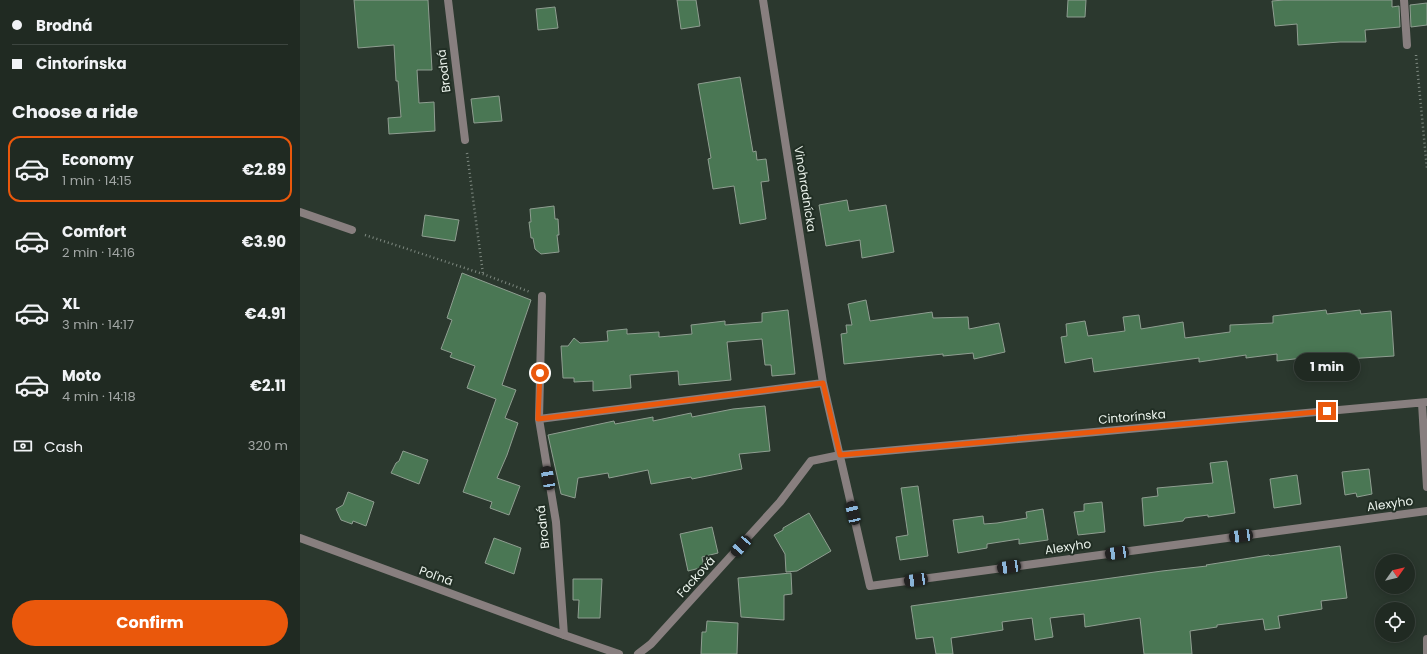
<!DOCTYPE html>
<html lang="en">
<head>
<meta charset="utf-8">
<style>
  :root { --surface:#202a22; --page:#28322a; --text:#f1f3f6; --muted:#a2a7a5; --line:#3d4640; --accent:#ea580c }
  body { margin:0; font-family:Poppins,sans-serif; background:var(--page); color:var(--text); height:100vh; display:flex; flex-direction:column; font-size:15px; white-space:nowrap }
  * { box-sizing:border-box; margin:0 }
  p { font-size:13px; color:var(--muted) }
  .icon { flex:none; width:22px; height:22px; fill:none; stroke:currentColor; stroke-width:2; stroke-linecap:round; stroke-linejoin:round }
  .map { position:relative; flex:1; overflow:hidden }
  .panel { display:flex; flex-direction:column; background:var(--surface); width:300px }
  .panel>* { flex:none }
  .banner { display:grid; align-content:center; height:88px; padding:0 12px; background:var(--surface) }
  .needle { width:26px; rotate:56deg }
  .tools { position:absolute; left:1075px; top:554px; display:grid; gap:8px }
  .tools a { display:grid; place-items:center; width:40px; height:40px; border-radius:50%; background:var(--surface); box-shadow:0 2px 10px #0003,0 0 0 1px var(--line); font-size:20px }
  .end { position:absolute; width:18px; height:18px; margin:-9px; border:5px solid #ea580c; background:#fff; box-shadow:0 0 0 2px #fff }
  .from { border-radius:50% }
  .bubble { position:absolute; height:28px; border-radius:14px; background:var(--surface); box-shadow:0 2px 10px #0003,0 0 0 1px var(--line); font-size:13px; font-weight:700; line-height:28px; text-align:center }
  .car { position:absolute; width:12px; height:24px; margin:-12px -6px; border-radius:5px; box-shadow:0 0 3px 1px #0007; background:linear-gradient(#222 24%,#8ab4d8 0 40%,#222 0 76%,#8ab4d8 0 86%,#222 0) }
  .banner b { display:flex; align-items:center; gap:14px; height:38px; font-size:15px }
  .banner b+b { border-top:1px solid var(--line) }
  .banner i { width:10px; height:10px; background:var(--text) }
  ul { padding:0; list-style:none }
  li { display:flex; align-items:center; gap:12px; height:66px; margin:0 8px 6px; padding:0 4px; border:2px solid transparent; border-radius:12px }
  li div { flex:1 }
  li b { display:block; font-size:15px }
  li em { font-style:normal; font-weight:700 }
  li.active { border-color:var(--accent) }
  li>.icon { width:36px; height:36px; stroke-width:1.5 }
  h2 { padding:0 12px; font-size:18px; line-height:48px }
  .pay { display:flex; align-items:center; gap:10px; height:44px; padding:0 12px; font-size:15px }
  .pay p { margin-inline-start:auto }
  .primary-button { display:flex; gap:8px; margin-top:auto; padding:8px 12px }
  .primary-button a { flex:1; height:46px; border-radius:24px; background:var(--accent); color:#fff; font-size:16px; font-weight:700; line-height:46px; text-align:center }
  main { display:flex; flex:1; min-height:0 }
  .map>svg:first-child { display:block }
</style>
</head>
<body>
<main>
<section class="panel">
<div class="banner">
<b><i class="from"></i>Brodná</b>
<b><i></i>Cintorínska</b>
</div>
<h2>Choose a ride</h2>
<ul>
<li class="active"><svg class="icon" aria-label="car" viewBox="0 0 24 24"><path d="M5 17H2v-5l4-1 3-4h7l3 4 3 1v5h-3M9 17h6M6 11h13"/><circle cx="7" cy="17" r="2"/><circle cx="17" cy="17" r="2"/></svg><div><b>Economy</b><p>1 min · 14:15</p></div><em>€2.89</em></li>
<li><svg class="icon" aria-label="car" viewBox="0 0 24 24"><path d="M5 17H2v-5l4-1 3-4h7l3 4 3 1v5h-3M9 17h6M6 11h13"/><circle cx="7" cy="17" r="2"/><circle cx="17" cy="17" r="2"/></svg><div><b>Comfort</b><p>2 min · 14:16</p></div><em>€3.90</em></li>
<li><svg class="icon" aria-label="car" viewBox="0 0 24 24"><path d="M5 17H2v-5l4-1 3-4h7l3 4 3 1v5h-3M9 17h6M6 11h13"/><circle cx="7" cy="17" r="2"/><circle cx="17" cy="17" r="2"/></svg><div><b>XL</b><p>3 min · 14:17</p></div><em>€4.91</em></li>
<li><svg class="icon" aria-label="car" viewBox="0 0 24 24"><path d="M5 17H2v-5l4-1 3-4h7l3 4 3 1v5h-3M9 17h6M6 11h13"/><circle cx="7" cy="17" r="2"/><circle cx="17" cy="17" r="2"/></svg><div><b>Moto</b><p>4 min · 14:18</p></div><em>€2.11</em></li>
</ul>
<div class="pay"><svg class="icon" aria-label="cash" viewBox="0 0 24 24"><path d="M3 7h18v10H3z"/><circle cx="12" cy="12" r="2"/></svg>Cash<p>320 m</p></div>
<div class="primary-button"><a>Confirm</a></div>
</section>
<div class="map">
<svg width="1127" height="654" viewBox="0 0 1127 654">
  <rect width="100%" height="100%" fill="#2b382e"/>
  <path fill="#4a7754" stroke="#8f9e91" d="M54 0H128L132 70H117L119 103 134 102 135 131 89 134 88 118 101 117 98 81H96L94 45 58 48Z
    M377 0H396L400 26 381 29Z
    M768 0H786L785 17H767Z
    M984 0H1092V7L1099 6 1100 27 1065 30 1066 42H1040L998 45 997 24 975 26 972 1Z
    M1127 3V25L1111 27 1110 5Z
    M255 7 258 28 238 30 236 9Z
    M440 77 453 152 456 151 457 160 466 159 469 181 461 182 466 219 440 224 434 186 413 189 408 159 411 158 398 84Z
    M199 96 202 121 174 123 171 99Z
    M547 200 549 211 586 205 594 252 562 258 560 240 526 246 519 205Z
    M254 206 255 219H258L259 235H257L259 252 241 254 235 249 233 238H231L229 222H231L230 209Z
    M125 215 159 220 155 241 122 236Z
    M162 273 231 300 202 385 216 390 205 418 218 423 207 455 197 478 220 486 209 515 190 508 192 502 163 492 196 399 167 388 175 366 150 357 152 353 141 349 152 320 147 318Z
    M566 300 570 321 632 312 633 318 668 317 669 329 699 323 705 352 674 359 673 353 643 356V354L544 364 541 334 547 333 546 325H552L548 304Z
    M488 310 495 374 472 376 471 365H465L462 339 427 342 431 380 379 385 378 371 330 375 331 388 293 391V381L274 382V378H263L261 346H268L274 338 280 343 308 341 307 331 327 329V334L359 332V337L392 334 391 325 425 321V325L462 322V313Z
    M1026 310 1027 314 1060 310 1061 314 1091 311 1094 356 1030 360 1031 363 1012 365 1011 357 977 361V354L946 358V355L899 362V358L794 372 792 358 765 363 761 337 767 336 766 324 785 321 788 336 825 331 823 317 839 315 841 329 883 322 885 338 930 332V325L973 323V316Z
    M465 406 470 451 439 454 442 469 392 479 391 477 351 484 348 470 309 478 308 473 278 478 275 498 261 494 248 435 314 421 315 424 353 417V421L391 413 392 417 433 409Z
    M103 451 128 460 119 484 91 473 96 463 99 461Z
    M927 461 935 513 908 517V515L885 518 883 521 844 526 842 498 858 496 857 488 913 483 910 463Z
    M1069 469 1072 494 1057 497 1056 493 1045 495 1042 472Z
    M997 475 1001 504 974 508 970 479Z
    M618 486 628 556 600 560 596 537 608 535 601 488Z
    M48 492 74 502 66 526 53 521 52 524 41 520 36 509 43 505Z
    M802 502 805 532 778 535 774 512 784 511V504Z
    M743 509 748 540 719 544V539L687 544V548L658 553 653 520 683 516 684 524 697 523 727 518 726 512Z
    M509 513 531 551 497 571 486 572 485 554 474 535 483 530V528Z
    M412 527 418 553 402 557 404 567 388 571 380 534Z
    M194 538 221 548 214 574 185 563Z
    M1040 546 1047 598 1021 601 1022 609 978 616 980 628 965 630 963 619 917 625V627L890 631 892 654H844L840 618 785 627 784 614 750 618 753 637 735 640 732 618 702 622 703 630 651 638 653 654H636L633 637 616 639 611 606 862 571 907 566 906 565 969 555 970 556Z
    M491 573 492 594 484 595V620L441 617 438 578Z
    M273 579H302L300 618H278L279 600H273Z
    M407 621 438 623 437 654H401L402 632H406Z"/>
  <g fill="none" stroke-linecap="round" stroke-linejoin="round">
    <path stroke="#7e8980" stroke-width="2.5" stroke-dasharray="1 3" stroke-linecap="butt" d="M1116 55 1127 169
      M167 153 183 274
      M65 235 183 274 230 292"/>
    <path stroke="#887f7f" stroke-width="8" d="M1104 0 1107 45
      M264 635 319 654"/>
    <path stroke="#887f7f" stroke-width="8" d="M148 0 165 140
      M463 0 523 383 570 586 1127 511
      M0 212 52 230
      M1122 403 1127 487
      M239 419 523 383
      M0 538 264 635 256 522 239 419 242 296
      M338 654 351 644 480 502 511 461 540 455 1127 402
      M1127 654V639"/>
  </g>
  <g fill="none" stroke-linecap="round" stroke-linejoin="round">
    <path stroke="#ea580c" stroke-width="5" d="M240 373 238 419 523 383 540 455 1027 411"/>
  </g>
  <g text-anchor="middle" stroke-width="4" stroke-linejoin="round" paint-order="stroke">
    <g font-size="12" fill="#ecf4ed" stroke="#212e24">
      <text transform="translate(144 71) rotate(-97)" y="4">Brodná</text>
      <text transform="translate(505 189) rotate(81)" y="4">Vinohradnícka</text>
      <text transform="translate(832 417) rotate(-5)" y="4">Cintorínska</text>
      <text transform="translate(1090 504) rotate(-8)" y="4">Alexyho</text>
      <text transform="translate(243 527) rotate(-96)" y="4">Brodná</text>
      <text transform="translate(768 547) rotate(-8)" y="4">Alexyho</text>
      <text transform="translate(136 576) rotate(20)" y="4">Poľná</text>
      <text transform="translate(396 577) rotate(-48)" y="4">Facková</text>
    </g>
  </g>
</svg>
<div class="tools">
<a><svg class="needle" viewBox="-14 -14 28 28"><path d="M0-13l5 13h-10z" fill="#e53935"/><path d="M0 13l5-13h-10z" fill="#a2a7a5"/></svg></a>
<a><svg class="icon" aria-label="locate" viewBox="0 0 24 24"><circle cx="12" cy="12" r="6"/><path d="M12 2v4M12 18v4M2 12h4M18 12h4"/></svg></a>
</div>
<i class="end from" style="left:240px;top:373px"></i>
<i class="end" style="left:1027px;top:411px"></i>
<div class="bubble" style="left:994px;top:353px;width:66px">1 min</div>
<i class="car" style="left:248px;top:478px;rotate:350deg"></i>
<i class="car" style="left:553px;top:513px;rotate:347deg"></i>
<i class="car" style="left:941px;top:536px;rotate:263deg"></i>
<i class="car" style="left:441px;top:546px;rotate:222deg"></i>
<i class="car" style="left:817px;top:553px;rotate:262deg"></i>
<i class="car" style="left:709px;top:567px;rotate:262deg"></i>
<i class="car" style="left:616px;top:580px;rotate:262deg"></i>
</div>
</main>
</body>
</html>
